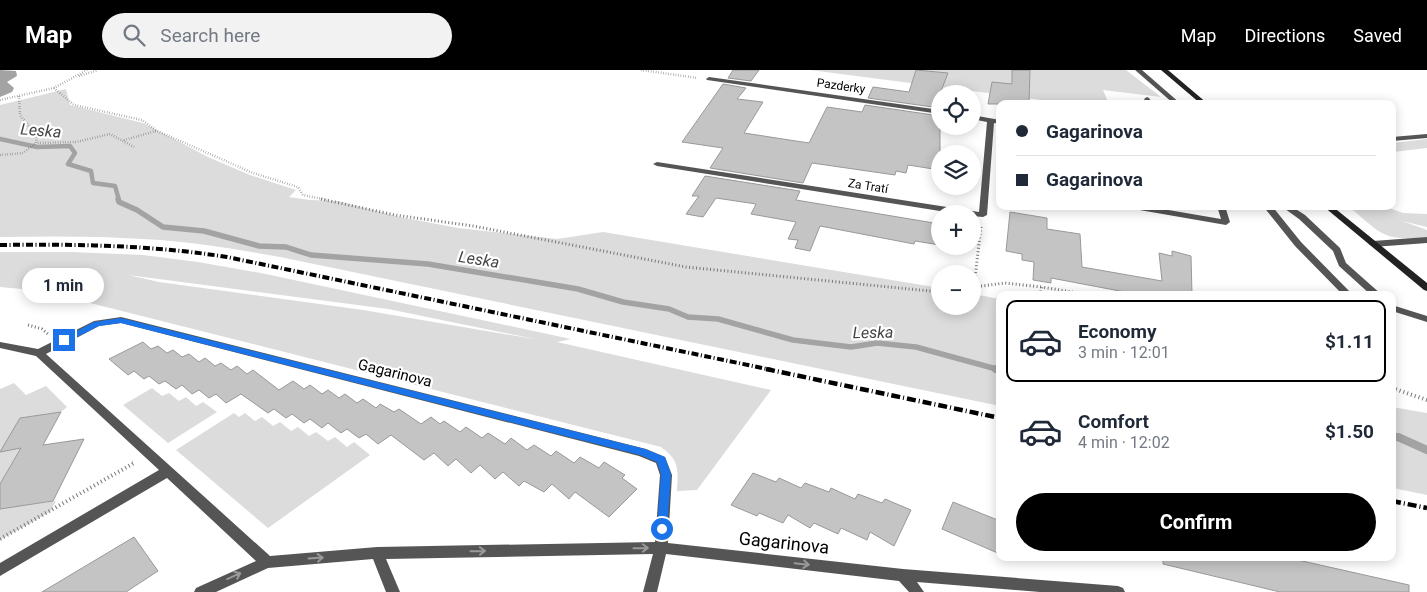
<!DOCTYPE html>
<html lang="en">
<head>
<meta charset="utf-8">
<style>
  :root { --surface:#fff; --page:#f2f2f3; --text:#1f2937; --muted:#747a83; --line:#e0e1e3; --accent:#000 }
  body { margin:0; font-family:Roboto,sans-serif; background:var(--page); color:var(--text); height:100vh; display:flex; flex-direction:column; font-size:19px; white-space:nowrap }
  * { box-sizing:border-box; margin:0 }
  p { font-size:16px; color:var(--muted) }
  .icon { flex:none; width:28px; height:28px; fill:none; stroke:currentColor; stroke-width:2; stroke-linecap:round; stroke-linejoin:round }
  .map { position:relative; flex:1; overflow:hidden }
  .side { position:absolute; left:996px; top:221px; width:400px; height:270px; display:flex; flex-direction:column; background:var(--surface); border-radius:10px; box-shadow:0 2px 12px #0003 }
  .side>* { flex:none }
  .guide { position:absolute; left:996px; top:30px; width:400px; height:110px; border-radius:10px; box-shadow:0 2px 12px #0003; display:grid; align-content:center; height:110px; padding:0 20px; background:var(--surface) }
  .buttons { position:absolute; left:931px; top:15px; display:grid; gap:10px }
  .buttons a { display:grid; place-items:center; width:50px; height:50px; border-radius:50%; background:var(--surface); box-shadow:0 2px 12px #0003; font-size:25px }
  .end { position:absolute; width:22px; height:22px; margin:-11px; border:6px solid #1a73e8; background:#fff; box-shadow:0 0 0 2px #fff }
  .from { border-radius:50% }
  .bubble { position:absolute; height:35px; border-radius:18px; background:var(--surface); box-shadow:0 2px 12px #0003; font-size:16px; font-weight:700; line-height:35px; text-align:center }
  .guide b { display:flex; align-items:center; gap:18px; height:48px; font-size:19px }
  .guide b+b { border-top:1px solid var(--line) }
  .guide i { width:12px; height:12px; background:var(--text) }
  ul { padding:9px 0 0; list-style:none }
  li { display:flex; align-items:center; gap:15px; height:82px; margin:0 10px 8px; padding:0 10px; border:2px solid transparent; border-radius:10px }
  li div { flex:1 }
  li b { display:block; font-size:19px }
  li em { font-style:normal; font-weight:700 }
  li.selected { border-color:var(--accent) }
  li>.icon { width:45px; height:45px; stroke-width:1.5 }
  .cta { display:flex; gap:10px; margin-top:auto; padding:10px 20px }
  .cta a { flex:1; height:58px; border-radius:30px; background:var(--accent); color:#fff; font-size:20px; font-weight:700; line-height:58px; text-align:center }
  header { display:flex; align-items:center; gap:30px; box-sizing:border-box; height:70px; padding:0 25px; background:var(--accent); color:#fff }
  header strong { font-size:24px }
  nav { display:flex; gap:28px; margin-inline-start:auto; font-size:18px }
  .search { width:350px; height:45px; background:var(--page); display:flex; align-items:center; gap:12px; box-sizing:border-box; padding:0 18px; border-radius:28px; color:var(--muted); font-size:19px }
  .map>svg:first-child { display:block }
</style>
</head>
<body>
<header>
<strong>Map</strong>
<div class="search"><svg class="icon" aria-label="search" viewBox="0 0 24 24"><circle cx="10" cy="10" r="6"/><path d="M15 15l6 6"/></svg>Search here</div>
<nav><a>Map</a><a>Directions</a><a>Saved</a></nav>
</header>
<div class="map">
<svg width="1427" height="522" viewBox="0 0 1427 522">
  <rect width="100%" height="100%" fill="#fff"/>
  <path fill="#dcdcdc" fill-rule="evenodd" d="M810 0H1126L1161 27 1103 20 1109 34H1072Z
    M66 19 70 35 143 53 208 87 250 105 296 120 289 127 310 130 338 131 400 147 458 158 557 169 603 162 940 218V236H972L973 224 1000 229V336L280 187C240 180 200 173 160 170 107 166 53 166 0 167V35Z
    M1427 69V78L1393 82V73Z
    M1348 136H1384L1403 143 1427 144V157L1402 151 1427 160V167C1382 172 1381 163 1348 136Z
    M0 182H71L143 185 198 192 261 203 571 269 557 272 771 320 697 420 677 421C678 399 680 391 661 377L86 232 83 214 95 204 81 215 83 231 55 222 0 217ZM128 205 388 239 540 270 363 240 159 212Z
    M14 313 26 325 46 316 67 337 61 342 20 348 1 381 21 378 0 414V319Z
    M152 318 162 326 169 323 179 331 186 327 196 336 203 332 217 342 168 373 123 335Z
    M1392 337 1427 343V425L1393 418Z
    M234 343 239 347 245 343 255 351 262 347 273 356 280 352 291 361 298 357 309 366 316 362 328 371 335 367 347 377 354 372 370 385 268 458 176 380Z
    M56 431 50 442 0 470V439Z"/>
  <path fill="#a3a3a3" d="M0 0 16 1 17 6 7 12 14 18 12 22 0 27Z"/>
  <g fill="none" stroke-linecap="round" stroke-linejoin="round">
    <path stroke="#a3a3a3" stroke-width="4.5" d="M0 69 37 77 70 76 75 83 68 94 91 101 93 113 115 116 119 130"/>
    <path stroke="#a3a3a3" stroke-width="5.5" d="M118 129 119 132 137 140 163 157 204 161 259 176 286 177 311 185 428 194 578 219 623 232 669 239 688 247 718 249 793 270 851 277 877 273 916 277 1000 300"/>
    <path stroke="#a3a3a3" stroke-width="8" d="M996 299 1000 300
      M1392 367H1398L1427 380"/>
  </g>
  <path fill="#c4c4c4" stroke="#999" d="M733 0H759L751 11 728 8Z
    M916 0 948 3 940 24V38L868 28 873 17 909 22Z
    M1012 0H1030L1029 34H988L992 12 1012 14Z
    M723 14 746 18 737 29 763 32 744 63 809 73 827 37 862 42 865 35 940 46V100L908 95 906 103 896 101 895 105 812 93 803 113 710 98 723 78 682 72Z
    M705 106 800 121 796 130 940 154V175L915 171 914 174 820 156 810 181 795 178 798 170 788 169 796 152 751 144 756 134 716 128 703 147 686 144 699 126H692Z
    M1010 142 1047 148V159L1080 164 1082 197 1162 211 1159 183 1172 186V181L1191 186 1192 225H1141L1051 208V213L1033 210 1034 192 1022 190V184L1006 181Z
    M143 272 151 279 158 276 167 283 173 280 182 287 189 284 199 292 205 288 215 296 221 293 231 300 237 296 247 304 253 300 279 320 293 311 304 319 310 315 322 324 328 320 339 328 345 324 357 333 363 329 376 338 380 334 394 342 399 339 421 354 431 347 440 354 444 351 460 362 466 357 482 368 488 363 505 374 511 368 527 380 534 375 551 386 556 381 574 393 580 387 599 398 604 392 625 405 622 408 637 419 609 447 575 422 569 429 552 414 544 422 524 411 519 416 503 402 495 409 480 395 471 403 456 389 448 396 434 383 424 390 391 365 378 374 366 364 359 368 347 359 341 363 328 353 322 358 310 349 304 353 292 344 286 348 274 339 268 343 241 324 226 333 216 324 209 328 199 320 192 324 182 315 176 319 165 311 159 314 149 306 144 309 134 301 128 305 109 289Z
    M61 342 43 375 84 369 53 431 0 439V414L21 378 0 382 20 348Z
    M753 403 776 412 779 408 801 418 805 413 829 422 831 418 855 429 858 424 882 433 885 429 911 440 894 476 870 462 867 470 841 458 838 464 814 453 810 458 788 445 783 453 759 443 757 446 731 435Z
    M953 432 1000 451V484L942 459Z
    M134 467 158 501 126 522H42Z
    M1163 488H1289L1409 515V522H1280L1163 494Z"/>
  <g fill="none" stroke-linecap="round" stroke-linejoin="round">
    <path stroke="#777" stroke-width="2.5" stroke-dasharray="0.5 2" stroke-linecap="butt" d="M641 0 698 8
      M79 6 98 0
      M54 18 74 35 142 50 157 61 253 103 298 117 303 125 327 130
      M19 26 20 45 37 66 36 73 76 72 110 64 134 77
      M0 30 54 18 87 0
      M124 70 156 61
      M0 85 23 83 36 73"/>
    <path stroke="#777" stroke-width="3" stroke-dasharray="1 2.5" stroke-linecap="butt" d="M321 129 395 145 473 156 686 197 940 222
      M974 217 981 156
      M974 217 1005 213 1042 217
      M1040 225 1042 217 1090 225
      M28 255 42 259 48 264"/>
    <path stroke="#777" stroke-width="4" stroke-dasharray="1 3" stroke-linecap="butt" d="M1392 318 1427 330
      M0 469 134 393 132 392"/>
    <path fill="#555" fill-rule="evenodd" d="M1135 0H1142L1181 34H1174Z
      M1147 27 1149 28 1153 34H1147L1144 29Z
      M1124 136H1145L1221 149 1217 136H1225L1230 152 1226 155 1128 138Z
      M1281 136H1291L1305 145 1340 178 1346 193 1382 225H1371L1339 196 1333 181 1299 149Z
      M1427 167V173L1373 177 1369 174 1373 171Z
      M1392 235 1427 246V252L1392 241Z"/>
    <path fill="#555" fill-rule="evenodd" d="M709 7 940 40V44L707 10 706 9Z
      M972 45 1000 50V54L994 53 987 145 983 147 972 146V144H959L657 96 653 94 657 92 979 142 987 52 972 49Z
      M1427 64V68L1392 71V67Z
      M1263 136H1272L1301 172 1353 225H1343L1295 176Z
      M121 247 646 379 665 387 672 405 668 473 903 499 1118 516 1123 518 1125 522H1040L917 512 924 522H909L899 511 666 484 657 522H643L653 484 386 489 400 522H386L373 489 268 498 216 522H194L196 518 256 491 167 408 0 506V493L159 400 36 286 0 278V272L38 279 94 251ZM121 253 639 386 656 393 660 405 655 472 377 477 270 486 46 284 99 256Z"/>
    <path fill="#222" fill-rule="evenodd" d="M1161 0H1168L1208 34H1201Z
      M1323 136H1332L1427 213V221L1424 220Z"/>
    <path stroke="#000" stroke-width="4" stroke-dasharray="7 2.5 1 2.5" stroke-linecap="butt" d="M0 175C76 174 151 175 227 187L772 300"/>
    <path stroke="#000" stroke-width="4.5" stroke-dasharray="9 3 1 3" stroke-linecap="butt" d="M766 299 1000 348
      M1392 431 1427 438"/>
  </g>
  <defs><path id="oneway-shaft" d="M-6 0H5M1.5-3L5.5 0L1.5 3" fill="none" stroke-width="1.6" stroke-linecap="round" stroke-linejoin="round" transform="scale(1.25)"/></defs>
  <g stroke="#999">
    <use href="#oneway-shaft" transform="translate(641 478) rotate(-1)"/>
    <use href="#oneway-shaft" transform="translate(478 481) rotate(-1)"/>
    <use href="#oneway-shaft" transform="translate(316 488) rotate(-4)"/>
    <use href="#oneway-shaft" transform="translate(802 494) rotate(6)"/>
    <use href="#oneway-shaft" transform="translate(234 506) rotate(-24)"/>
  </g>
  <path fill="#1a73e8" d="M121 248 645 379 665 387 671 404 667 459 662 464 657 459 661 404 657 392 640 385 121 253 99 256 67 272 64 273 60 270 94 252Z"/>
  <g text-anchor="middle" stroke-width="4.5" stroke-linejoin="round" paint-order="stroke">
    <g font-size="12" fill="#000" stroke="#fff">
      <text transform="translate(841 16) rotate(8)" y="4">Pazderky</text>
      <text transform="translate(868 116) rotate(9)" y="4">Za Tratí</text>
    </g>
    <g font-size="15" fill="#000" stroke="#fff">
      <text transform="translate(395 303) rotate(14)" y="5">Gagarinova</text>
    </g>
    <g font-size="16" font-style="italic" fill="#444" stroke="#fff">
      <text transform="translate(41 60) rotate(5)" y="6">Leska</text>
      <text transform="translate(479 189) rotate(9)" y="6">Leska</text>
      <text transform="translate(873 262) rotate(-1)" y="6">Leska</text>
    </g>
    <g font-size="18" fill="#000" stroke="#fff">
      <text transform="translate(784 473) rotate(6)" y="6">Gagarinova</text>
    </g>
  </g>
</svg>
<div class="buttons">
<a><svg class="icon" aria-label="locate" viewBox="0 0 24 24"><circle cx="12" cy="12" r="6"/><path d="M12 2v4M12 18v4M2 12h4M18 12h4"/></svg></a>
<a><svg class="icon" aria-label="layers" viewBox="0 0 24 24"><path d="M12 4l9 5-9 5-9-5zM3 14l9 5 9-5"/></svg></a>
<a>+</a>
<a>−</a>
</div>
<i class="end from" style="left:662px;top:459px"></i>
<i class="end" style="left:64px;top:270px"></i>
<div class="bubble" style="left:22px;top:198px;width:82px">1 min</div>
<div class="guide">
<b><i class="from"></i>Gagarinova</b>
<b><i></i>Gagarinova</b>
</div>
<section class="side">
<ul>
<li class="selected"><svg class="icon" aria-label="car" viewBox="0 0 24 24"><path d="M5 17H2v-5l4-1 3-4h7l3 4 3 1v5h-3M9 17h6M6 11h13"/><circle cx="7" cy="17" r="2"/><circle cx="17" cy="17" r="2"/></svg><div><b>Economy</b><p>3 min · 12:01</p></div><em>$1.11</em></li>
<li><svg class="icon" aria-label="car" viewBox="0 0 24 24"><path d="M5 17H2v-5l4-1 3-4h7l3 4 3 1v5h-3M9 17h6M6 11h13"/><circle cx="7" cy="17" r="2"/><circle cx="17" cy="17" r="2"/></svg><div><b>Comfort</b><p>4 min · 12:02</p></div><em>$1.50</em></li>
</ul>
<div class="cta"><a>Confirm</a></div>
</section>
</div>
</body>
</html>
